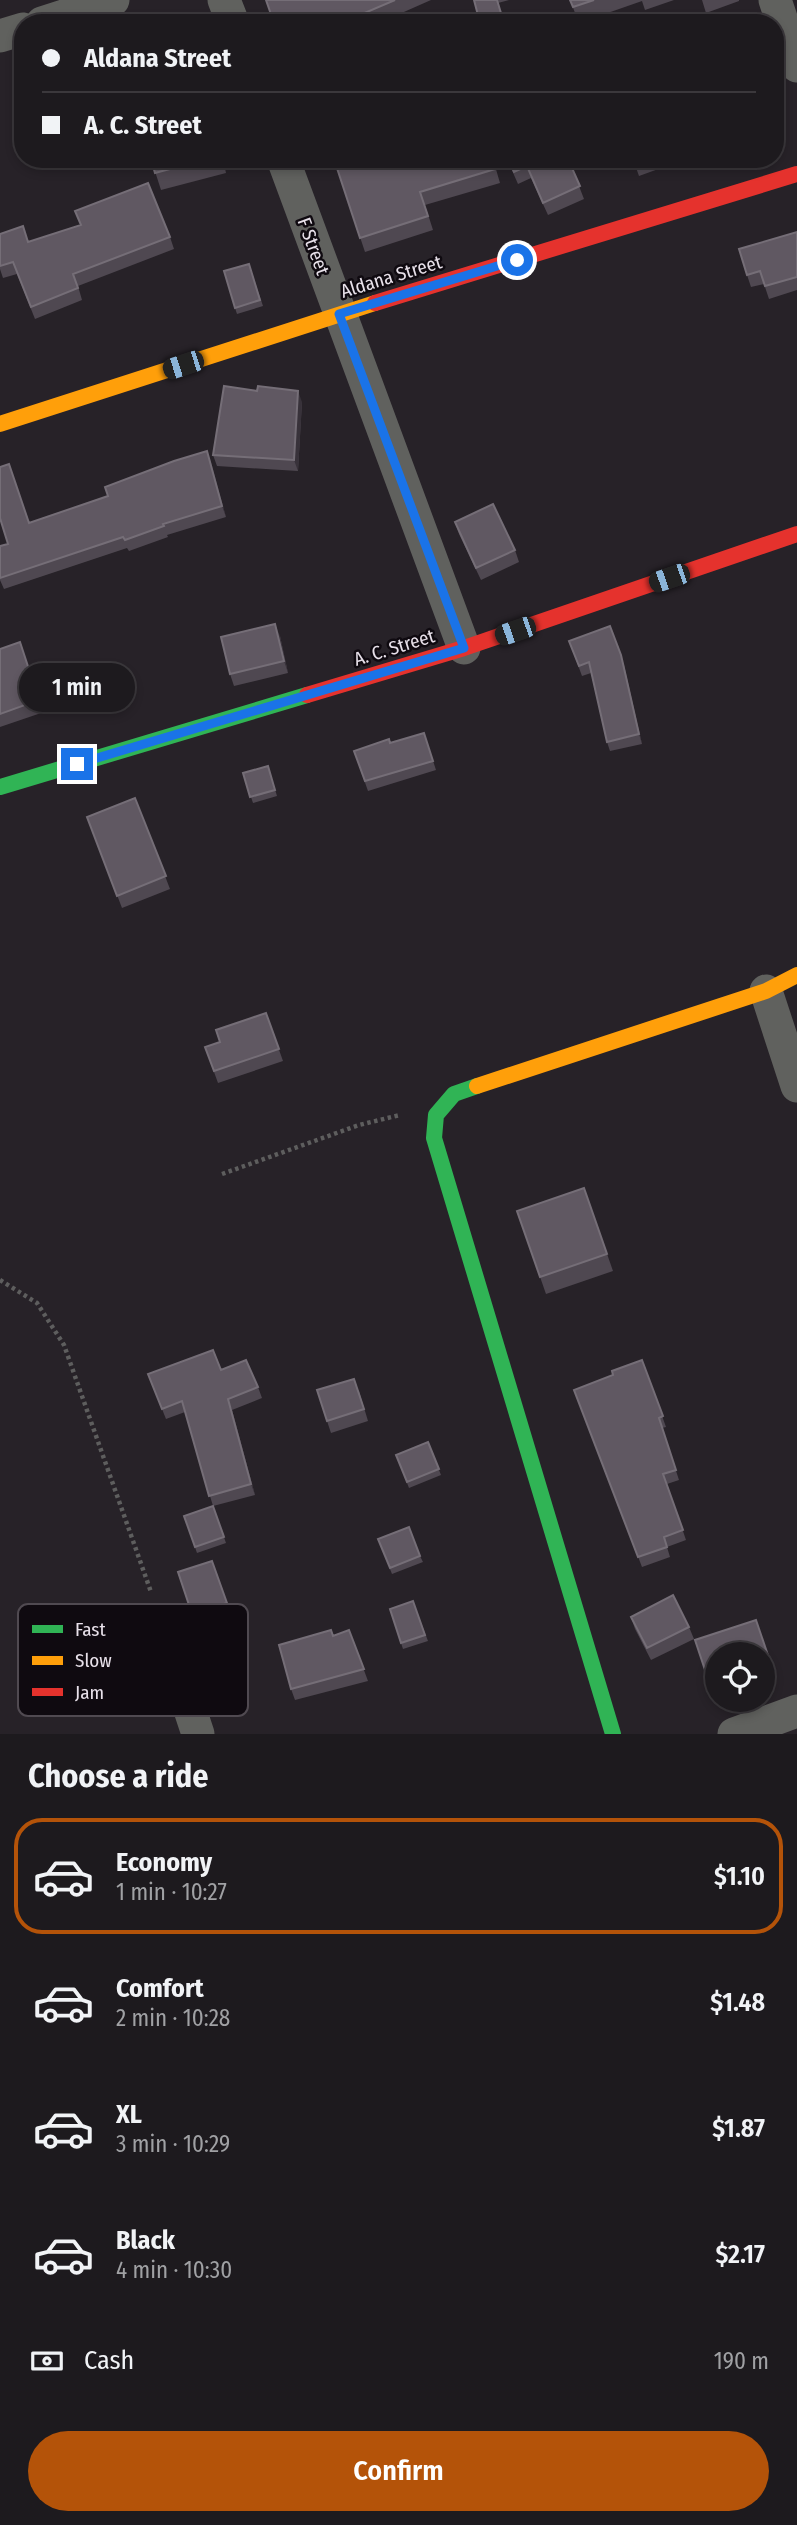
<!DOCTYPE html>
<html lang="en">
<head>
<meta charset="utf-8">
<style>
  :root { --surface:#1d1a1e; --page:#2a272b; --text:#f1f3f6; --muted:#a0a1a4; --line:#3b383c; --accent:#b45309 }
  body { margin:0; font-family:"Fira Sans Condensed",sans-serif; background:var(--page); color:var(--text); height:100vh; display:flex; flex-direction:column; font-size:26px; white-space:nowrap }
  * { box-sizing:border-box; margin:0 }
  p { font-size:23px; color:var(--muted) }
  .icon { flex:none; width:38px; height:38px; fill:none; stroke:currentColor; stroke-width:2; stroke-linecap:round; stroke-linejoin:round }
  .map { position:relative; height:1734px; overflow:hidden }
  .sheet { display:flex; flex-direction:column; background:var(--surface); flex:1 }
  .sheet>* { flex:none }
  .top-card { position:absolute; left:14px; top:14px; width:770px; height:154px; border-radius:28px; box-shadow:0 4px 10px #0003,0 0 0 2px var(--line); display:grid; align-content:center; height:154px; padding:0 28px; background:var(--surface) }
  .tools { position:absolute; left:705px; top:1642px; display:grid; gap:14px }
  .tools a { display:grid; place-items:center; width:70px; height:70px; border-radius:50%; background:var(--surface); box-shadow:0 4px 10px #0003,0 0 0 2px var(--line); font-size:35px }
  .end { position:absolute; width:32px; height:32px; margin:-16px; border:9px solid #1a73e8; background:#fff; box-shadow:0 0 0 4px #fff }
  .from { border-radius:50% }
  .bubble { position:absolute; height:49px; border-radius:24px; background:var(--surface); box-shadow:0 4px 10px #0003,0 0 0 2px var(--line); font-size:23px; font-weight:600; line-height:49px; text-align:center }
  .car { position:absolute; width:21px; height:42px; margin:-21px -10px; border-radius:9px; box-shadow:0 0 5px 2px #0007; background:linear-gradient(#222 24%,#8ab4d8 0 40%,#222 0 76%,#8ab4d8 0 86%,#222 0) }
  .top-card b { display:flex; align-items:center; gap:24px; height:66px; font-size:26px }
  .top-card b+b { border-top:2px solid var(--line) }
  .top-card i { width:18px; height:18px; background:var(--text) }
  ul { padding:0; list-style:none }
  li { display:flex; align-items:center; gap:21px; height:116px; margin:0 14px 10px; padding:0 14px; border:4px solid transparent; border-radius:28px }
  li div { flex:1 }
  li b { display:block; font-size:26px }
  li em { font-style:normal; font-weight:600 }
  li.on { border-color:var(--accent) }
  li>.icon { width:63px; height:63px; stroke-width:1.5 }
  h2 { padding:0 28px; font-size:32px; line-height:84px }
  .pay { display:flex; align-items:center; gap:18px; height:77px; padding:0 28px; font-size:26px }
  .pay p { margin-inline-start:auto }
  .action { display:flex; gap:14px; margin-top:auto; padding:14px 28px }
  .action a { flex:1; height:80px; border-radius:42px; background:var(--accent); color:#fff; font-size:28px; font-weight:600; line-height:80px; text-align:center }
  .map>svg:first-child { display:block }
</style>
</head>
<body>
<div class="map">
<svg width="797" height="1734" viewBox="0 0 797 1734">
  <rect width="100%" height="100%" fill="#272228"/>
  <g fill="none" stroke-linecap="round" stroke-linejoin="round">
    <path stroke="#5e5e5e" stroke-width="4.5" stroke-dasharray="3.5 3.5" stroke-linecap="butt" d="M222 1174 359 1125 400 1115
      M0 1280 37 1303 64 1345 151 1592"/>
    <path stroke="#60615e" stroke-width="33" d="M224 0 233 23
      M775 0 797 66
      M42 23 113 0
      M0 36 23 29
      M283 159 464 648
      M766 991 797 1086
      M161 1622 198 1734
      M734 1734 797 1711"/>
    <path stroke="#30b455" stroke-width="16" d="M0 787 307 695
      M477 1086 454 1094 436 1115 434 1138 613 1734"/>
    <path stroke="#ff9f0a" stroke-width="16" d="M0 424 375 303
      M477 1086 766 991 797 975"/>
    <path stroke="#e5322d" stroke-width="16" d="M375 303 797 174
      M307 695 464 648 797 534"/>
  </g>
  <path fill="#4f4851" d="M266 0H431L379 23H274Z
    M474 0H509L498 3Z
    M570 0H674L645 10 642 1 579 23Z
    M702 0H739V1L706 13Z
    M151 159H223L226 173 161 190Z
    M334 159H493L500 183 425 205 433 230 365 252Z
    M507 159H589V161L572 168 584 199 548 215 531 178 518 184Z
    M633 159H674L675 163 639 176Z
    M797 232V290L769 299 764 284 751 287 747 275Z
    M0 234 29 242 170 237 174 249 78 286 82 300 35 319 17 274 3 278 0 269Z
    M249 264 263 306 237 314 235 308Z
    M302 402 298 471 217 466 213 455Z
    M207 451 226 517 167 535 168 537 129 551 127 548 4 589 0 580V546L8 544 29 523 108 496Z
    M455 522 515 550 519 562 481 580 459 534Z
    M280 636 288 673 234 686 230 674Z
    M569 641 624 665 642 744 610 751 607 742 591 673 582 676Z
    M20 642 44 712 0 727V649Z
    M424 733 436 770 368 791 354 751 390 743Z
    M268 766 277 796 253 803 243 773Z
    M135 798 170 889 122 908 87 817Z
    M266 1013 283 1061 218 1083 205 1047 220 1042Z
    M584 1188 613 1271 546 1294 517 1211Z
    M642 1360 666 1427 662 1428 679 1480 667 1484 686 1540 667 1547 670 1557 642 1567 574 1390 613 1375Z
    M221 1370 258 1387 262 1398 232 1410 255 1495 213 1506 226 1543 197 1553 184 1516 213 1506 185 1412 166 1419 148 1374Z
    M359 1391 368 1421 331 1433 327 1421Z
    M428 1442 441 1475 409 1488 396 1455Z
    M378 1539 420 1556 423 1562 392 1574Z
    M212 1561 231 1615 196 1626 192 1614Z
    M413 1601 428 1641 403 1649 401 1643Z
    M631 1617 689 1627 694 1639 651 1660 635 1629Z
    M756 1620 776 1680 763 1684V1654H718V1699L716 1700 695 1640Z
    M349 1630 368 1681 295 1700 291 1689 333 1636Z"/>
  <path fill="#38323a" d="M298 391 302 402 298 471 294 460Z
    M207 451 211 462 226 517 222 506Z
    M275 624 280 636 288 673 284 661Z
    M621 655 624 665 642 744 639 734Z
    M228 1399 232 1410 255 1495 251 1484Z"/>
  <path fill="#605862" stroke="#756e77" stroke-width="2" d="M266 0H395L362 14 365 23H274Z
    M474 0H497L504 23H480Z
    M570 0H594L573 7Z
    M151 159H207L155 173Z
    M334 159H492L495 169 420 192 428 216 360 238Z
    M508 159H568L580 186 543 203 527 166 514 172Z
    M633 159H648L635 164Z
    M148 183 170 237 73 274 78 288 31 307 13 262 0 266V234L23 226 28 242 81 225 75 211Z
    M797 232V277L765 286 760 271 747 275 739 249Z
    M249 264 260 300 235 308 224 271Z
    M224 386 257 391 258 386 298 391 294 460 213 455Z
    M207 451 222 506 163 524 164 526 125 540 123 537 0 578V546L8 544 0 518V467L9 464 29 523 108 496 105 487 174 461Z
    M493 504 515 550 476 568 455 522Z
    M275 624 284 661 230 674 221 637Z
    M610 626 621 655 639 734 607 742 589 662 579 666 569 641Z
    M20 642 39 700 0 714V649Z
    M424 733 433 761 365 781 354 751 389 739 390 743Z
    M268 766 275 790 250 797 243 773Z
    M135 798 166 876 117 896 87 817Z
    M266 1013 279 1049 214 1071 205 1047 220 1042 216 1030Z
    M584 1188 607 1254 540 1277 517 1211Z
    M213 1350 221 1370 246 1360 258 1387 228 1399 251 1484 209 1496 182 1401 162 1409 148 1374Z
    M642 1360 663 1416 659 1418 676 1470 663 1474 683 1530 664 1537 667 1547 638 1557 574 1390 613 1375 612 1371Z
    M354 1379 364 1409 327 1421 317 1390Z
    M428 1442 439 1469 407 1482 396 1455Z
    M213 1506 224 1537 195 1547 184 1516Z
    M409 1527 420 1556 390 1568 378 1539Z
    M212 1561 227 1603 192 1614 178 1572Z
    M673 1595 689 1627 647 1648 631 1617Z
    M413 1601 425 1635 401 1643 390 1609Z
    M756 1620 772 1667 763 1670V1654H718V1686L711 1688 695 1640Z
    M331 1630 333 1636 349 1630 364 1669 291 1689 279 1645Z"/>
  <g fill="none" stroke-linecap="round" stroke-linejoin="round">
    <path stroke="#1a73e8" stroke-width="9" d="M77 764 464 648 339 314 517 260"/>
  </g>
  <g text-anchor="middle" stroke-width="5" stroke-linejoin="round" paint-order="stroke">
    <g font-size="19" fill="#e8e1ea" stroke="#0f0a10">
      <text transform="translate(314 246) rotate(70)" y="7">F Street</text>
      <text transform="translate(391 276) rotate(-17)" y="7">Aldana Street</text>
      <text transform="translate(394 647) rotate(-17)" y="7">A. C. Street</text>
    </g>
  </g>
  <rect x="18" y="1604" width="230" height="112" rx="10" fill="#0f0a10" stroke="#504a51" stroke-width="2"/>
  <rect x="32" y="1625" width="31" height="8" fill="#30b455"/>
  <rect x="32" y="1656" width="31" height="9" fill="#ff9f0a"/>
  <rect x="32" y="1688" width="31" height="8" fill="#e5322d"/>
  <g font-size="19" fill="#e8e1ea">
    <text x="75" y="1636">Fast</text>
    <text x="75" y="1667">Slow</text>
    <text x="75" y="1699">Jam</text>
  </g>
</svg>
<div class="tools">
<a><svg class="icon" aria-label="locate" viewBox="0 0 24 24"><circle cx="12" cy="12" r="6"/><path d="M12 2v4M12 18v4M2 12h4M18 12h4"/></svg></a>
</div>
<i class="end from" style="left:517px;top:260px"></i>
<i class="end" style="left:77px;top:764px"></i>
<div class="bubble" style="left:19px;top:663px;width:116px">1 min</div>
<i class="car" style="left:183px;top:365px;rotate:252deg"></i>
<i class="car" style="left:669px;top:578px;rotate:251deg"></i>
<i class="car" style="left:515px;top:631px;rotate:251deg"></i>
<div class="top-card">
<b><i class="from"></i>Aldana Street</b>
<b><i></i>A. C. Street</b>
</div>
</div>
<section class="sheet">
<h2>Choose a ride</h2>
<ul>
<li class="on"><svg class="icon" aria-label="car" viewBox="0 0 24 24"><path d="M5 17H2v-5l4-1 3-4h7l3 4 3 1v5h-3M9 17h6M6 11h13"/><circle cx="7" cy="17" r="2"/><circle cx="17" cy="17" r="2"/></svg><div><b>Economy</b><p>1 min · 10:27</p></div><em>$1.10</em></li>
<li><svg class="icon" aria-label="car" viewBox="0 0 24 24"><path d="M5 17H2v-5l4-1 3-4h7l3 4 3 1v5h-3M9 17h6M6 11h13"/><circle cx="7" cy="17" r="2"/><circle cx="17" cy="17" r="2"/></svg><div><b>Comfort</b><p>2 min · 10:28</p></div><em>$1.48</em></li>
<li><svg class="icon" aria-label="car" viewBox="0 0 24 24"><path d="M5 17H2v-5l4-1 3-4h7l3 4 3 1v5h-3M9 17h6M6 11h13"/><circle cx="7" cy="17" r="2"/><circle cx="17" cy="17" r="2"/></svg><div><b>XL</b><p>3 min · 10:29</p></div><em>$1.87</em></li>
<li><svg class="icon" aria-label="car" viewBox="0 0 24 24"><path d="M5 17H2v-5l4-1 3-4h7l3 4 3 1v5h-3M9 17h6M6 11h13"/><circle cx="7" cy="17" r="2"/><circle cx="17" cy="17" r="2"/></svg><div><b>Black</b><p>4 min · 10:30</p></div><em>$2.17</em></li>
</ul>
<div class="pay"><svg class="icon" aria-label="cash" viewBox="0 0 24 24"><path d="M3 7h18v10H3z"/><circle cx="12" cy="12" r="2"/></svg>Cash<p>190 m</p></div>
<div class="action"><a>Confirm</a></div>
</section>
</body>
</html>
